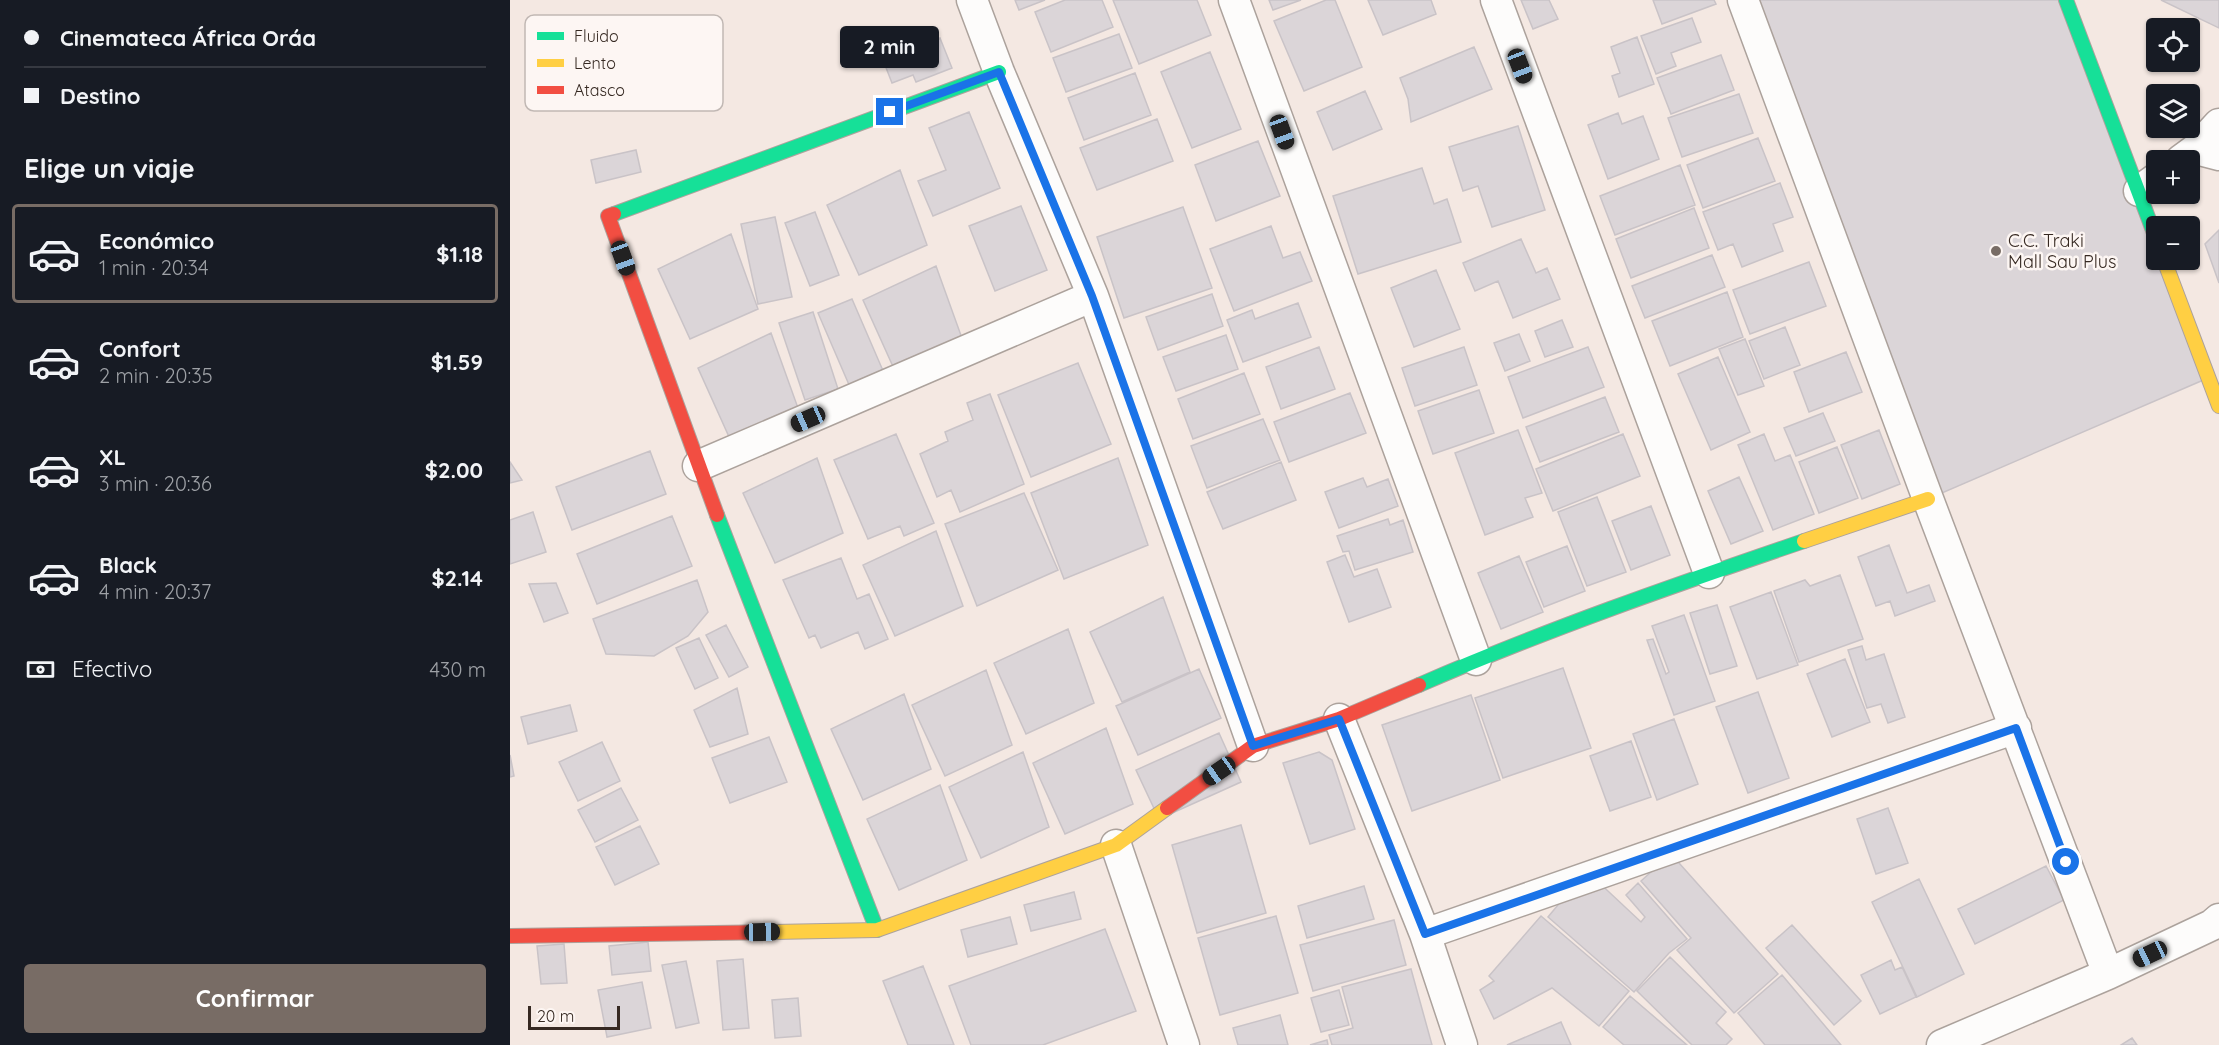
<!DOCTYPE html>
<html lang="es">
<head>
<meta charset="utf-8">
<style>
  :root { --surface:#171b24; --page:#242831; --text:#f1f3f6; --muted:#9ea1a6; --line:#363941; --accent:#786c65 }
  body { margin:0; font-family:Quicksand,sans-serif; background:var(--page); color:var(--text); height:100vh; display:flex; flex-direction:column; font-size:22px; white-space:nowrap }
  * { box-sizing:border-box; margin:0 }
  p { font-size:20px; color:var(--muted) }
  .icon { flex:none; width:33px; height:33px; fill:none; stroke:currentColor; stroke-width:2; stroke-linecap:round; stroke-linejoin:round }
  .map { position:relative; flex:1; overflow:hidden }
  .drawer { display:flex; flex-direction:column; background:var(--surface); width:510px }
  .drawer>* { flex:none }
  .guide { display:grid; align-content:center; height:132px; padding:0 24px; background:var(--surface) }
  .fabs { position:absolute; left:1636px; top:18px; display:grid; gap:12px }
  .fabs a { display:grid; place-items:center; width:54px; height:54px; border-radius:6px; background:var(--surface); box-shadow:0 2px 4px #0004; font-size:30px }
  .scale { position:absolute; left:18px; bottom:15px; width:92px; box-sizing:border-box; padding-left:6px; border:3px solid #362922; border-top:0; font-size:16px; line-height:21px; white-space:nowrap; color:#362922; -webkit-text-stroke:4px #fdf6f3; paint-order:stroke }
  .end { position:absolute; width:27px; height:27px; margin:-14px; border:8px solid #1a73e8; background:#fff; box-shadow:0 0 0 3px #fff }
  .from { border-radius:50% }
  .bubble { position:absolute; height:42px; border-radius:6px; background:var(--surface); box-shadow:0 2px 4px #0004; font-size:20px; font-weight:800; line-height:42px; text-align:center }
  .car { position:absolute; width:18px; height:36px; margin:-18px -9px; border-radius:8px; box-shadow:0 0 4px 2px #0007; background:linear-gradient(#222 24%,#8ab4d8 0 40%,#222 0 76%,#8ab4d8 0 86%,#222 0) }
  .guide b { display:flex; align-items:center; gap:21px; height:57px; font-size:22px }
  .guide b+b { border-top:2px solid var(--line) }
  .guide i { width:15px; height:15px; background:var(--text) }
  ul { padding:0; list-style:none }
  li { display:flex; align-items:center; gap:18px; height:99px; margin:0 12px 9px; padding:0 12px; border:3px solid transparent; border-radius:6px }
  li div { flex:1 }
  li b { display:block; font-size:22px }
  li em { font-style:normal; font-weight:800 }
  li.on { border-color:var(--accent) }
  li>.icon { width:54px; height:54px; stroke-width:1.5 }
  h2 { padding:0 24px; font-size:27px; line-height:72px }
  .pay { display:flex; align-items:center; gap:15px; height:66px; padding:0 24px; font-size:22px }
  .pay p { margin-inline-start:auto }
  .primary-button { display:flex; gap:12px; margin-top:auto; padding:12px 24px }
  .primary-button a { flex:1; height:69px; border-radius:6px; background:var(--accent); color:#fff; font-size:24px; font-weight:800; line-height:69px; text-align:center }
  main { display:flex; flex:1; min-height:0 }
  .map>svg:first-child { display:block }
</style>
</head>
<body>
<main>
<section class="drawer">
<div class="guide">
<b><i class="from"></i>Cinemateca África Oráa</b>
<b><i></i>Destino</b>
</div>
<h2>Elige un viaje</h2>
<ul>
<li class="on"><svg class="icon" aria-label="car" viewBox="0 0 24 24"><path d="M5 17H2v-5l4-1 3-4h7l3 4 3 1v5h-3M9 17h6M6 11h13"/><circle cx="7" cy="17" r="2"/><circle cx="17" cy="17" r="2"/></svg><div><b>Económico</b><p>1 min · 20:34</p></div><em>$1.18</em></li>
<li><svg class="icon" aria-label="car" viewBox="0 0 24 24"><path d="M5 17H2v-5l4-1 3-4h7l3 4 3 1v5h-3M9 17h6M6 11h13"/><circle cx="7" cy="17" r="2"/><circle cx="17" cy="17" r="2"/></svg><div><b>Confort</b><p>2 min · 20:35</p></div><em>$1.59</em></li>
<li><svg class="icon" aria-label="car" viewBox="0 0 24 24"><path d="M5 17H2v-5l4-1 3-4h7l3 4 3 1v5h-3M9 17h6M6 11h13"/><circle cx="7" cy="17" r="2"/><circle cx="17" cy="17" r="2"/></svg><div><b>XL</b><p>3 min · 20:36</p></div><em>$2.00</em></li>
<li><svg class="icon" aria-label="car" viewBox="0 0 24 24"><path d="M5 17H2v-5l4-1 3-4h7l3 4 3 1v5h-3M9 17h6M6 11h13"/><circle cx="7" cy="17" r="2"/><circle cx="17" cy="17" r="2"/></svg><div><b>Black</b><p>4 min · 20:37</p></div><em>$2.14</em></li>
</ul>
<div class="pay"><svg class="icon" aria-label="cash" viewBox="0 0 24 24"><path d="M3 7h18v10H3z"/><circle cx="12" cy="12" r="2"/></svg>Efectivo<p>430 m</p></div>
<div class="primary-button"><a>Confirmar</a></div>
</section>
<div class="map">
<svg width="1709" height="1045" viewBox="0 0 1709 1045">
  <rect width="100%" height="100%" fill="#f4e8e2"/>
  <path fill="#dbd5d8" stroke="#c9c3c7" stroke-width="1.5" d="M505 0H535L509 10Z
    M555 0H592L603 27 541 52 525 12Z
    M603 0H687L701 35 629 64Z
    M759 0H791L763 10Z
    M816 0H825L852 67 794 91 764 21Z
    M858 0H921L926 14 873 35Z
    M1011 0H1039L1048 19 1023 29Z
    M1143 0H1204L1206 4 1152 24Z
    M1233 0H1555L1698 378 1418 499Z
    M1651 0H1709V28Z
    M1182 18 1191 42 1161 53 1166 66 1146 74 1131 36Z
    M609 34 622 68 556 92 543 58Z
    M1127 37 1144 84 1109 97 1102 76 1110 73 1101 47Z
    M430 38 442 68 406 82 403 75 382 83 373 60Z
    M964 47 982 89 901 122 898 99 890 78Z
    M700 52 731 129 682 148 651 72Z
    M1211 55 1224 90 1161 114 1147 78Z
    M625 73 641 115 574 140 558 98Z
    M855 91 872 129 823 150 807 112Z
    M1229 94 1243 133 1172 157 1158 118Z
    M459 112 490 188 423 216 408 181 436 170 419 128Z
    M1108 113 1112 124 1133 116 1149 159 1098 179 1078 125Z
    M647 119 663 161 587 190 570 148Z
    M1008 126 1035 210 982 227 968 186 953 191 939 147Z
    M1248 138 1265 181 1193 208 1177 165Z
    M748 141 770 196 706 221 685 165Z
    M126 150 131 172 86 183 81 160Z
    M1170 165 1185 205 1105 235 1090 196Z
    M912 168 924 204 937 199 951 242 848 274 823 196Z
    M390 170 417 245 349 275 317 205Z
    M1270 183 1283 217 1263 224 1273 251 1232 267 1223 244 1208 250 1193 212Z
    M511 206 537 270 485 291 459 226Z
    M673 207 702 288 614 318 587 237Z
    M1184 208 1199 248 1121 278 1106 239Z
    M305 212 329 275 300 286 275 223Z
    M265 217 282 297 248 304 231 224Z
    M761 226 773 258 790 252 802 281 724 311 700 249Z
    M1709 230V283L1695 244Z
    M221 234 248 309 180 339 148 269Z
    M1011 239 1026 273 1037 268 1050 299 1003 318 988 281 965 291 953 263Z
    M1202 255 1215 287 1135 318 1122 286Z
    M1299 262 1316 306 1240 334 1223 290Z
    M426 266 453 341 385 371 353 300Z
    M926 270 950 329 904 347 881 288Z
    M1217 292 1233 337 1160 366 1142 321Z
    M702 294 713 326 648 350 636 317Z
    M342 299 374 373 340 387 308 313Z
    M788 303 801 337 733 362 717 320 742 310 745 319Z
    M303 312 328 389 295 400 269 323Z
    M1052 320 1063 347 1035 357 1025 331Z
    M1275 327 1290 365 1254 379 1239 341Z
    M261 333 288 408 220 439 188 368Z
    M1009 334 1020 361 995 371 984 343Z
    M716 335 728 369 666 391 653 357Z
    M1235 339 1254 386 1228 395 1209 349Z
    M809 347 825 389 771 409 756 367Z
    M954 347 967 385 905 406 892 368Z
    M1078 347 1094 387 1013 418 998 377Z
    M1336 352 1352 392 1299 412 1284 372Z
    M1208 357 1240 432 1201 450 1168 374Z
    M568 363 601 444 521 477 488 395Z
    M734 373 750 414 683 439 668 399Z
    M969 390 984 433 923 454 908 411Z
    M840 393 856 433 779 462 764 422Z
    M480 394 514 484 450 512 441 490 427 497 410 454 438 441 435 432 463 420 457 403Z
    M1095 397 1109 432 1030 462 1016 427Z
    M1313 413 1325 441 1286 456 1274 428Z
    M753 419 770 460 697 488 681 446Z
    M1008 430 1032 493 1015 498 1023 517 975 535 945 453Z
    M1369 430 1390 484 1352 499 1331 445Z
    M386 434 424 523 394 536 390 526 358 539 324 460Z
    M1113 434 1130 476 1043 511 1026 469Z
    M1254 434 1265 461 1280 455 1304 514 1263 530 1228 445Z
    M1327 447 1348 498 1309 513 1289 462Z
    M140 451 156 494 62 530 46 487Z
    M307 458 333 533 265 563 233 493Z
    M608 458 638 545 554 579 521 493Z
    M0 462 12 480 0 483Z
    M771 462 786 500 713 529 697 492Z
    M1229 477 1253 531 1221 544 1198 491Z
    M853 478 857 487 878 479 888 506 829 528 815 492Z
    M514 493 548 570 467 606 435 524Z
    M1087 497 1116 572 1077 586 1048 512Z
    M1141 506 1160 555 1121 570 1102 521Z
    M23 512 36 552 0 564V520Z
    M162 516 182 566 87 604 67 554Z
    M878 519 880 525 893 520 903 552 845 570 839 551 833 552 827 536Z
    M426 531 453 606 385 636 353 565Z
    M1379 545 1397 593 1419 585 1425 601 1385 616 1380 601 1366 606 1348 557Z
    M1057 546 1075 591 1034 607 1016 562Z
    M835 555 844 577 867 569 881 607 839 622 817 562Z
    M1009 556 1033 612 991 629 968 573Z
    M331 558 347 599 359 594 378 639 355 649 348 632 311 648 305 635 299 638 273 580Z
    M1330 575 1353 639 1289 662 1264 591 1295 580 1300 586Z
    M187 580 198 612 178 636 144 656 96 654 83 619Z
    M46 583 58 613 34 622 19 584Z
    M1261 592 1288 665 1247 679 1220 607Z
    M653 597 680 672 612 702 580 632Z
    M1207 605 1227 666 1200 674 1180 613Z
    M1174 615 1205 701 1164 715 1137 640 1143 639 1156 674 1159 672 1142 626Z
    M216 625 238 667 219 677 196 635Z
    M558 629 584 703 516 734 484 663Z
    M189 638 208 678 185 689 166 648Z
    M1352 646 1356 660 1374 654 1395 717 1378 723 1371 704 1357 708 1338 650Z
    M1335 659 1360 722 1322 737 1297 674Z
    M1053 668 1081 748 993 778 965 698Z
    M689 669 711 718 628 755 606 706Z
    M476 670 502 745 435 776 402 705Z
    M227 688 238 734 200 747 184 710Z
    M1248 692 1279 778 1238 793 1206 707Z
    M394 694 421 769 353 800 321 729Z
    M961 695 990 780 902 811 872 725Z
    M60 705 67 731 18 744 11 717Z
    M1164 719 1188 784 1147 800 1123 734Z
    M596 728 623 804 555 834 523 763Z
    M709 733 731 782 649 819 626 770Z
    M259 737 277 782 220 803 202 758Z
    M1121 741 1141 797 1100 811 1080 756Z
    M92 742 110 781 68 801 49 762Z
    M513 752 539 827 471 858 439 787Z
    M809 752 822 760 845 829 800 844 773 763Z
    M0 755 4 776 0 777Z
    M430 785 457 860 389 890 357 819Z
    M111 788 128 820 85 842 68 810Z
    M1378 808 1398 863 1366 874 1347 819Z
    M731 825 756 913 687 933 662 845Z
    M130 826 149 864 105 885 86 847Z
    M1161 854 1268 974 1224 1013 1167 950 1181 938 1131 881Z
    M1536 866 1554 900 1465 944 1448 909Z
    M1083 877 1131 922 1135 917 1116 895 1128 883 1177 939 1159 953 1124 992 1038 917 1048 905 1046 902Z
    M1409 879 1454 974 1407 997 1362 902Z
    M854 886 864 919 797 938 788 906Z
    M564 892 571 919 521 931 514 905Z
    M766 916 788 993 710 1015 688 938Z
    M1031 916 1119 991 1089 1026 1042 988 984 1019 970 990 984 981 979 976Z
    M500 917 507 944 458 957 451 930Z
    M884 920 896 965 803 991 790 945Z
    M1282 925 1351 1001 1324 1025 1256 948Z
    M595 929 626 1011 533 1045H461L439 986Z
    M138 942 141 971 102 975 99 946Z
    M54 944 57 983 31 984 27 946Z
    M1160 957 1216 1012 1206 1023 1222 1039 1216 1045H1182L1127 991Z
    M233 959 239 1028 213 1030 207 961Z
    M1381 960 1385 970 1392 967 1406 997 1370 1014 1351 975Z
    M176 961 189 1023 166 1028 152 965Z
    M413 966 444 1045H398L373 981Z
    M901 969 922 1045H822L819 1035 843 1028 832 987Z
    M1272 975 1331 1045H1255L1228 1013Z
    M132 982 141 1028 97 1037 88 990Z
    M829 990 839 1025 811 1032 801 998Z
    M1120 996 1177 1045H1114L1093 1027Z
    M288 998 291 1036 265 1038 262 1000Z
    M770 1015 778 1045H728L723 1028Z
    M1051 1022 1061 1045H997Z
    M1622 1038 1627 1045H1611Z
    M817 1040 818 1045H800Z"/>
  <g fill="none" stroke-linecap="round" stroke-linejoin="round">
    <g stroke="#aca29c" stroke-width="33">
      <path id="street" d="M462 0 489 72 583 296 743 746
        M724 0 966 660
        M986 0 1199 573
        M1233 0 1418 499 1598 974
        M1686 149 1709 124
        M1671 160 1686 149 1709 155
        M1629 191 1647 178
        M188 466 583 296
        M829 719 915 934 952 1045
        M606 845 674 1045
        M915 934 1506 728
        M1432 1045 1598 974 1702 925 1709 919"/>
    </g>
    <g stroke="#aca29c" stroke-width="16">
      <path id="fast" d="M1556 0 1647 241
        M104 214 489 72
        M207 515 367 930
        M909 685C1035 630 1165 585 1294 541"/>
    </g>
    <g stroke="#aca29c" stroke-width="16">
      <path id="slow" d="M1654 260 1709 406
        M1294 541 1418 499
        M263 932 367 930 606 845 657 808"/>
    </g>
    <g stroke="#aca29c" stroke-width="16">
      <path id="jam" d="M104 214 98 216 207 515
        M657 808 743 746 829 719 909 685
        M0 936 263 932"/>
    </g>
    <use href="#street" stroke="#fdfcfb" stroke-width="30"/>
    <use href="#fast" stroke="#16e098" stroke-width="14"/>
    <use href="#slow" stroke="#ffcf43" stroke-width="14"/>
    <use href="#jam" stroke="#f24e42" stroke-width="14"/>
  </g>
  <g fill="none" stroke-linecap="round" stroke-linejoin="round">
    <path stroke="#1a73e8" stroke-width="8" d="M380 112 489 72 582 296 743 746 829 719 915 934 1506 728 1556 862"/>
  </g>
  <circle fill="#786c65" stroke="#fdf6f3" stroke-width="2" cx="1486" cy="251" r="6"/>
  <g text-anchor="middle" stroke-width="5" stroke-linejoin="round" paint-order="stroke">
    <g font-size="18" fill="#362922" stroke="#fdf6f3" text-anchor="start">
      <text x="1498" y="247">C.C. Traki<tspan x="1498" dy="21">Mall Sau Plus</tspan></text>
    </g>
  </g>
  <rect x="15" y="15" width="198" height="96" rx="9" fill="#fdf6f3" stroke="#c1b8b4" stroke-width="1.5"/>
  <rect x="27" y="32" width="27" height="8" fill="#16e098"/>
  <rect x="27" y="59" width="27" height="8" fill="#ffcf43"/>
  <rect x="27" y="86" width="27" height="8" fill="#f24e42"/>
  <g font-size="16" fill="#362922">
    <text x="64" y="42">Fluido</text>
    <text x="64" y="69">Lento</text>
    <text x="64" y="96">Atasco</text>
  </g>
</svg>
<div class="fabs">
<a><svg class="icon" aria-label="locate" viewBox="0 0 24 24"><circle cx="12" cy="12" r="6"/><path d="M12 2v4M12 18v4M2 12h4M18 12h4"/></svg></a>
<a><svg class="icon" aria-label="layers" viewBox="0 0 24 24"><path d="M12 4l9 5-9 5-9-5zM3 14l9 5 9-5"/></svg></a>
<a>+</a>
<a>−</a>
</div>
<div class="scale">20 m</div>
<i class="end from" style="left:1556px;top:862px"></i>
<i class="end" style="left:380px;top:112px"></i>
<div class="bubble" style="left:330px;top:26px;width:99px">2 min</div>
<i class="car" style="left:1010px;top:66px;rotate:159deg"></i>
<i class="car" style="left:772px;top:132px;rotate:160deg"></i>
<i class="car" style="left:113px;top:258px;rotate:160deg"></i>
<i class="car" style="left:298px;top:419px;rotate:246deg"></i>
<i class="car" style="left:709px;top:771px;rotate:235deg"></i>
<i class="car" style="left:252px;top:932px;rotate:89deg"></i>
<i class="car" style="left:1640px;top:954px;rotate:245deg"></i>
</div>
</main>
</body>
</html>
